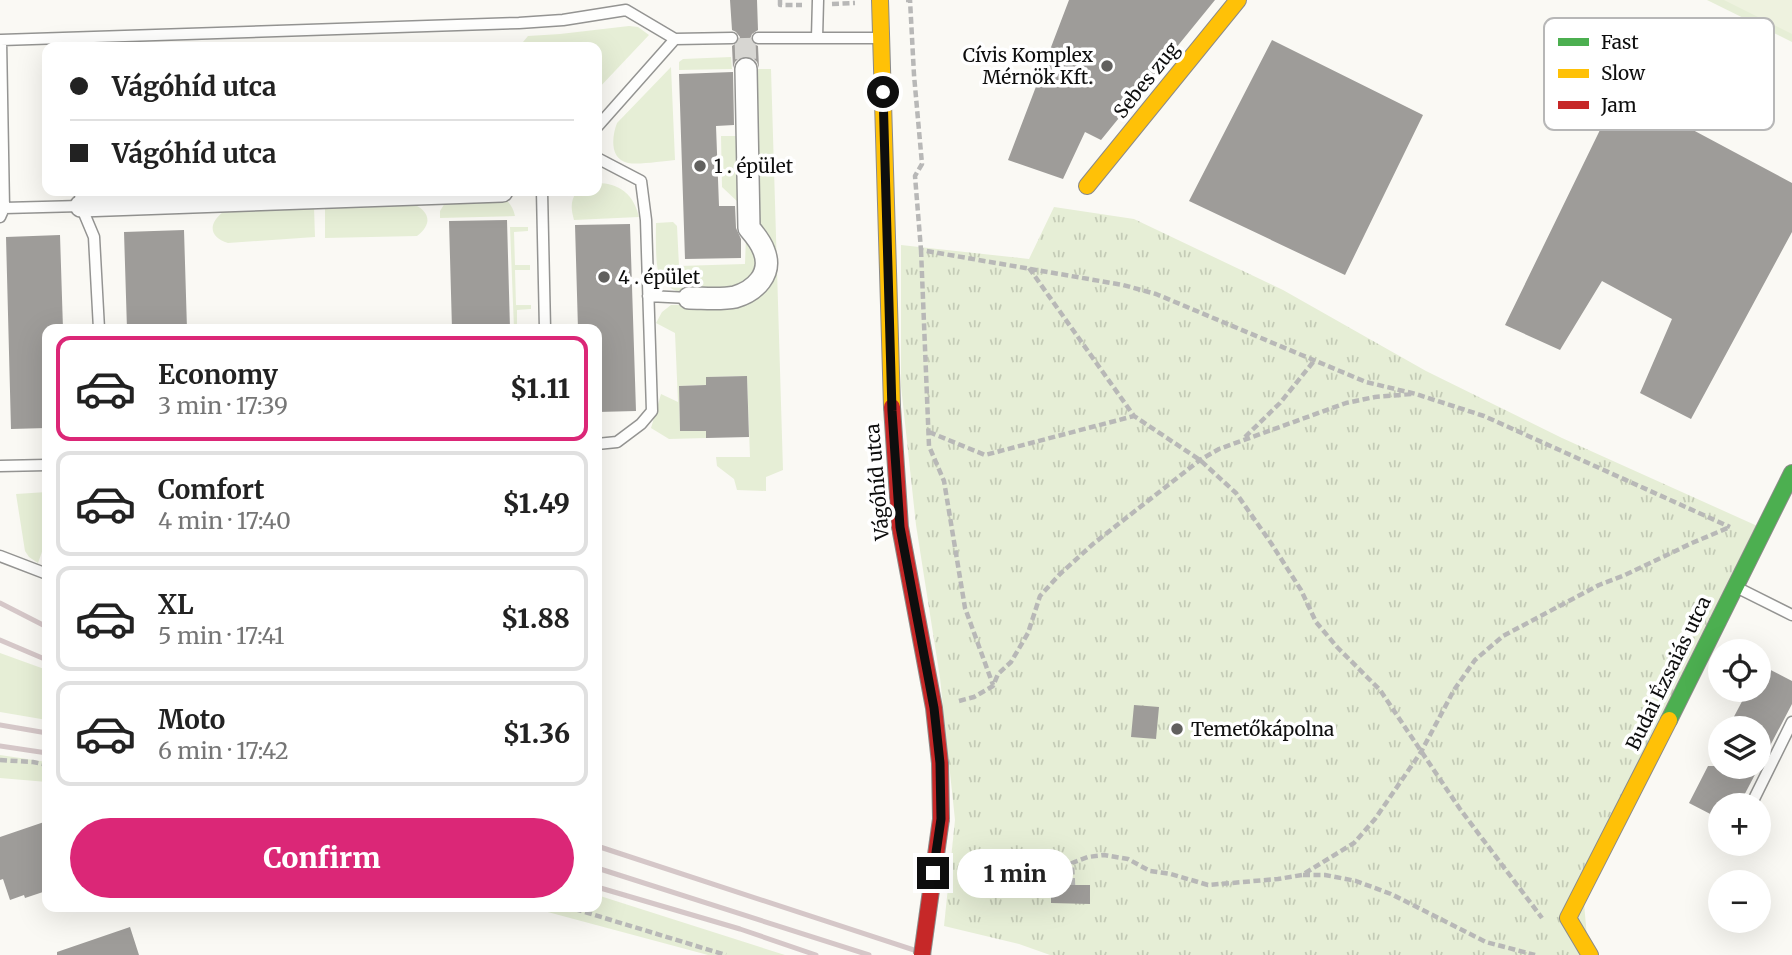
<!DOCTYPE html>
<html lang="en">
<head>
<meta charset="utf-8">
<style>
  :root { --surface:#fff; --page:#f6f6f6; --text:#222; --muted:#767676; --line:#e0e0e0; --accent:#db2777 }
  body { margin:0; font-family:Merriweather,serif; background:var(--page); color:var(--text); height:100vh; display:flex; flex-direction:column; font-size:26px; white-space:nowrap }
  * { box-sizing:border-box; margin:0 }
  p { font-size:23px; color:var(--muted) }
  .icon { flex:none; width:38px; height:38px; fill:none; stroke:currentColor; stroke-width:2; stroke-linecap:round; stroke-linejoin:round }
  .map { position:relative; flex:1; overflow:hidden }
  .panel { position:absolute; left:42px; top:324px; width:560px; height:588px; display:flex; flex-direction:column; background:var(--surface); border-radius:14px; box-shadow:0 7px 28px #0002 }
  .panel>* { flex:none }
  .banner { position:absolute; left:42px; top:42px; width:560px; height:154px; border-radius:14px; box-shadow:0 7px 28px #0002; display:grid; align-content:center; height:154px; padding:0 28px; background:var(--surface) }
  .fabs { position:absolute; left:1708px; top:639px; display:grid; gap:14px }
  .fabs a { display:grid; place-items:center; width:63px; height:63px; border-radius:50%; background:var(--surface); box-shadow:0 7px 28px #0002; font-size:35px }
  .end { position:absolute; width:32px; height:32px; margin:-16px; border:9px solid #0e0e0e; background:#fff; box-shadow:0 0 0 4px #fff }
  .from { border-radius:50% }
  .bubble { position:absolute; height:49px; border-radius:24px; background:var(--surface); box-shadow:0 7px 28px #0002; font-size:23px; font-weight:800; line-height:49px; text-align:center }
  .banner b { display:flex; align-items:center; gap:24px; height:66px; font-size:26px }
  .banner b+b { border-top:2px solid var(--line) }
  .banner i { width:18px; height:18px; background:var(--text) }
  ul { padding:12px 0 0; list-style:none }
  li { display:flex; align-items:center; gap:21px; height:105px; margin:0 14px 10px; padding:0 14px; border:4px solid var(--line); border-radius:14px }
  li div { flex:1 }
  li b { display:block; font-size:26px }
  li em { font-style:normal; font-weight:800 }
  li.on { border-color:var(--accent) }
  li>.icon { width:63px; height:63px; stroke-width:1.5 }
  .action { display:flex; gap:14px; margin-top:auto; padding:14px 28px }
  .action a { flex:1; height:80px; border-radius:42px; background:var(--accent); color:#fff; font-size:28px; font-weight:800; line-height:80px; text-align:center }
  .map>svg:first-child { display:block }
</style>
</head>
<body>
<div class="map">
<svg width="1792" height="955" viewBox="0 0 1792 955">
  <defs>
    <pattern id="park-tufts" width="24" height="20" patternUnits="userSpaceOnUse" patternTransform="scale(1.75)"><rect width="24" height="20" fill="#e6eed6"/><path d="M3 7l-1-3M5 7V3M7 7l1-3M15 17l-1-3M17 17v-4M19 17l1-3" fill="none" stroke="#c4cbb6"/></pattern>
  </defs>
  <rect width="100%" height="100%" fill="#faf9f4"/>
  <path fill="#e6eed6" d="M1707 0H1792V42Z
    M629 26 638 27 649 35 597 90V47H531L523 42 528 36 560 34Z
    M731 57 732 69 679 70V62L683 59Z
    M671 67 675 160C663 161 639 165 628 163 609 159 612 136 617 123Z
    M752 69H771L783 470 766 477V491L737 490 734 479 717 466 716 457H750L747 376 706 377V385L679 386 680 431H706V438L669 439 651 428 661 394 678 402 675 333 656 323 662 312 671 305 728 304 766 286 755 227Z
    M721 136H737L739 203 722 187Z
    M597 183C620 183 634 195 639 217L574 220C571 209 570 201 577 191H597Z
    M501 195C508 201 513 206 515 216L440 218V211L445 203Z
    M411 203C429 210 434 223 417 236L325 238V206Z
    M314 207 315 237 228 243C209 237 208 224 223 212Z
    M673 222 677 226 679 266 745 264 746 235 759 256 757 276 733 290 679 292C671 289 661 283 659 274 655 263 656 235 656 223Z
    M510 227H528V231L514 232 515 265H530V270H515L516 305H531V309L517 310V329H514Z
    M47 492V550L43 549 38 563 29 557 25 551 16 494Z
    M0 653 47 670V720L0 712Z
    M0 755 47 762V782L0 778Z
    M597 895 785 955H708L529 907 597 906Z"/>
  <path fill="url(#park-tufts)" d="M1054 207 1134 219 1283 290 1426 371 1562 438 1764 529 1583 891 1588 949 1590 955H1050L1019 944 944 926 955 820 940 678 916 525 901 386V245L1029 259Z"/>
  <path fill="#eef2df" d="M1724 0H1792V34Z"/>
  <path fill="#9e9c99" d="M730 0H757L758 30 752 34 750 39 754 44 758 46 759 68 757 62 753 58 746 56 739 58 735 62 733 68 732 46 738 42 740 37 736 32 732 30Z
    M1069 0H1215L1101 140 1085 132 1063 179 1008 160Z
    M1611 34 1679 74 1663 114 1792 183V232L1691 419 1640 393 1672 319 1602 281 1560 350 1505 325 1617 95 1590 76Z
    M1272 40 1423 115 1345 275 1189 201Z
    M733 72 734 125 716 126 719 206H735L736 228 741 239V258L685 259 679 74Z
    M507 220 510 329H452L449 221Z
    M630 224 636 411 597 412V329H578L575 225Z
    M184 230 187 329H127L124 232Z
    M60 235 63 329H47V428L11 429 6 237Z
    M747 376 749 437 706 438V431H680L679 386 706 385V377Z
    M1759 664 1792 681V704L1739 805H1720V819L1689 803 1708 766H1759V728H1728L1748 690H1759Z
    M1134 705 1159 707 1156 739 1131 737Z
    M47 821V887L42 889 43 892 25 898 24 895 10 900 3 879 0 880V837Z
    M1051 885H1090V904L1051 903Z
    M130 927 139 955H57V952Z"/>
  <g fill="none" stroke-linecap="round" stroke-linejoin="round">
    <path stroke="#d7d6d2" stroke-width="21" stroke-dasharray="21 10" stroke-linecap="butt" d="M745 38 746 69"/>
    <g stroke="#949492" stroke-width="13">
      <path id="lane" d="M758 38H878
        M817 38 818 0
        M597 127 675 39
        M597 158 641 181 646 220 652 411 641 424 617 442 597 444
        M80 191 81 206 94 237 99 329
        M542 191 545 329
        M4 208 81 206
        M0 217 4 208 1 40 519 23 563 20 626 10 675 39 732 38
        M648 296 689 298
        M0 466 47 465
        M0 556 47 574
        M1738 588 1792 615
        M1751 805 1792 722"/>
    </g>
    <g stroke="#949492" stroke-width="24">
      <path id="street" d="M81 206 502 191
        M689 298C703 298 721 300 735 297 755 291 773 274 764 251 761 242 755 235 749 228L746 69"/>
    </g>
    <g stroke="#8b8a88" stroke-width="18">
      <path id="fast" d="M1669 720 1792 473"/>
    </g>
    <g stroke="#8b8a88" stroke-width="18">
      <path id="slow" d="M880 0 892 407
        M1087 186 1238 0
        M1590 955 1568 918 1669 720"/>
    </g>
    <g stroke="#8b8a88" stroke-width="18">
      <path id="jam" d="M892 407 900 527 934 708 940 763 941 819"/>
    </g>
    <path stroke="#b8b8b7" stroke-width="4.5" stroke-dasharray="7 3.5" stroke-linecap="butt" d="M780 0V5H802
      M906 0H910L914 75 922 164 915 176 921 250 1123 285 1156 294 1366 382 1416 394 1484 416 1730 527
      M832 4 855 3
      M921 250 929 446 944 481 965 608 993 685
      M1029 268 1134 416 1200 460 1236 493 1271 543 1301 590 1316 622 1337 647 1380 690 1460 809 1542 918
      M929 432 985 455 1134 416
      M1245 437 1280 403 1314 361
      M959 701 974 697 993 686 998 674 1011 662 1028 633 1040 596 1060 574 1093 544 1200 460 1219 449 1346 403 1375 397 1412 394
      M0 760 33 762 47 765
      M1303 875H1325L1356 881 1391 894 1486 942 1535 955
      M1073 885 1072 863 1088 857 1104 855 1128 859 1150 871 1171 874 1208 885 1278 879 1302 875 1354 843 1375 819 1421 752 1454 690 1475 660 1503 636 1599 585 1625 575 1692 543 1730 527
      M565 906 726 955"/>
    <use href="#lane" stroke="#fefefd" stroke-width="10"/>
    <use href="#street" stroke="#fefefd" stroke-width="21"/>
    <use href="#fast" stroke="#4caf50" stroke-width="16"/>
    <use href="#slow" stroke="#ffc107" stroke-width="16"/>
    <use href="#jam" stroke="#c62828" stroke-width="16"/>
    <path stroke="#d5c7c8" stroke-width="5" d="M0 603 47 627
      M0 640 47 660
      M0 725 47 733
      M0 746 47 753
      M597 846 929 955
      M597 868 869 955
      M597 887 740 929 816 955"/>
    <g stroke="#8b8a88" stroke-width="18" stroke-linecap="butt">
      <path id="jam-bridge" d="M922 955 941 819"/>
    </g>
    <use href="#jam-bridge" stroke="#c62828" stroke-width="16"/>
  </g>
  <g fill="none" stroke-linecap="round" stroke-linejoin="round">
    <path stroke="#0e0e0e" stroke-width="9" d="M883 92 892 411 900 527 934 708 940 763 941 819 933 873"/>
  </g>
  <g fill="#61605e" stroke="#fff" stroke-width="2.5">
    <circle cx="1107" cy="66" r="7"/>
    <circle cx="700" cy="166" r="7"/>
    <circle cx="604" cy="277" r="7"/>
    <circle cx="1177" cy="729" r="7"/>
  </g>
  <g text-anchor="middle" stroke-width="7" stroke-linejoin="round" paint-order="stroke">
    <g font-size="19" fill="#0e0e0e" stroke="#fff" text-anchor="start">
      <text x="1093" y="62" text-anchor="end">Cívis Komplex<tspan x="1093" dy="22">Mérnök Kft.</tspan></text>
      <text x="714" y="173">1 . épület</text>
      <text x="618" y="284">4 . épület</text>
      <text x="1191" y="736">Temetőkápolna</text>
    </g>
    <g font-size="19" fill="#0e0e0e" stroke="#fff">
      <text transform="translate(1146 80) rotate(-51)" y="7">Sebes zug</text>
      <text transform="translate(877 482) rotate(-95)" y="7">Vágóhíd utca</text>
      <text transform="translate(1668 673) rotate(-64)" y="7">Budai Ézsaiás utca</text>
    </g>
  </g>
  <rect x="1544" y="18" width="230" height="112" rx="10" fill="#fff" stroke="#b7b7b7" stroke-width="2"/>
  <rect x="1558" y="38" width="31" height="8" fill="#4caf50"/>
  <rect x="1558" y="69" width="31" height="9" fill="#ffc107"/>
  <rect x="1558" y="101" width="31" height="8" fill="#c62828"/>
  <g font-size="19" fill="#0e0e0e">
    <text x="1601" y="49">Fast</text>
    <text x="1601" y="80">Slow</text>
    <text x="1601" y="112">Jam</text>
  </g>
</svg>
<div class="fabs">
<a><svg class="icon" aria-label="locate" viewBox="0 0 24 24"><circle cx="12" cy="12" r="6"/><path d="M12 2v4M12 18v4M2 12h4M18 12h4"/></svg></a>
<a><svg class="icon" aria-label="layers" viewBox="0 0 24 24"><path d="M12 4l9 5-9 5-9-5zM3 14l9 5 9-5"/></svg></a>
<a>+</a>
<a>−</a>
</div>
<i class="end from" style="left:883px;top:92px"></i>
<i class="end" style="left:933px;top:873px"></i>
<div class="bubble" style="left:957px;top:849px;width:116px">1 min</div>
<div class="banner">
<b><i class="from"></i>Vágóhíd utca</b>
<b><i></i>Vágóhíd utca</b>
</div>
<section class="panel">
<ul>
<li class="on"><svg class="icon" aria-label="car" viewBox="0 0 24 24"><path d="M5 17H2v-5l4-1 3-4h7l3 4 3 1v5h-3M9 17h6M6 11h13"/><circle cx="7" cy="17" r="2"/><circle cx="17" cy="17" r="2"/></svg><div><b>Economy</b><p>3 min · 17:39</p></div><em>$1.11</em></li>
<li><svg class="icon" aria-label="car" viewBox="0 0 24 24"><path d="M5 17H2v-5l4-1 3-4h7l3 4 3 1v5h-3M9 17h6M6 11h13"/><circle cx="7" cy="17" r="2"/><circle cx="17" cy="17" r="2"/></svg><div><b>Comfort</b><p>4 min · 17:40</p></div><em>$1.49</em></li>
<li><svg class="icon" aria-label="car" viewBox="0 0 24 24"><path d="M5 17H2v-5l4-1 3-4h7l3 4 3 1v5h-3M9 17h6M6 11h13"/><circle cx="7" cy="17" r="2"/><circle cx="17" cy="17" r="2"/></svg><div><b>XL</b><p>5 min · 17:41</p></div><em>$1.88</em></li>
<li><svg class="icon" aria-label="car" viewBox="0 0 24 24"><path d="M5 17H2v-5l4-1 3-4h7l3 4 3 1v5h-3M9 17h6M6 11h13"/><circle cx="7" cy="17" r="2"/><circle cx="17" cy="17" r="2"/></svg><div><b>Moto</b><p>6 min · 17:42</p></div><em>$1.36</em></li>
</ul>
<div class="action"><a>Confirm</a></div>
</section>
</div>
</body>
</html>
